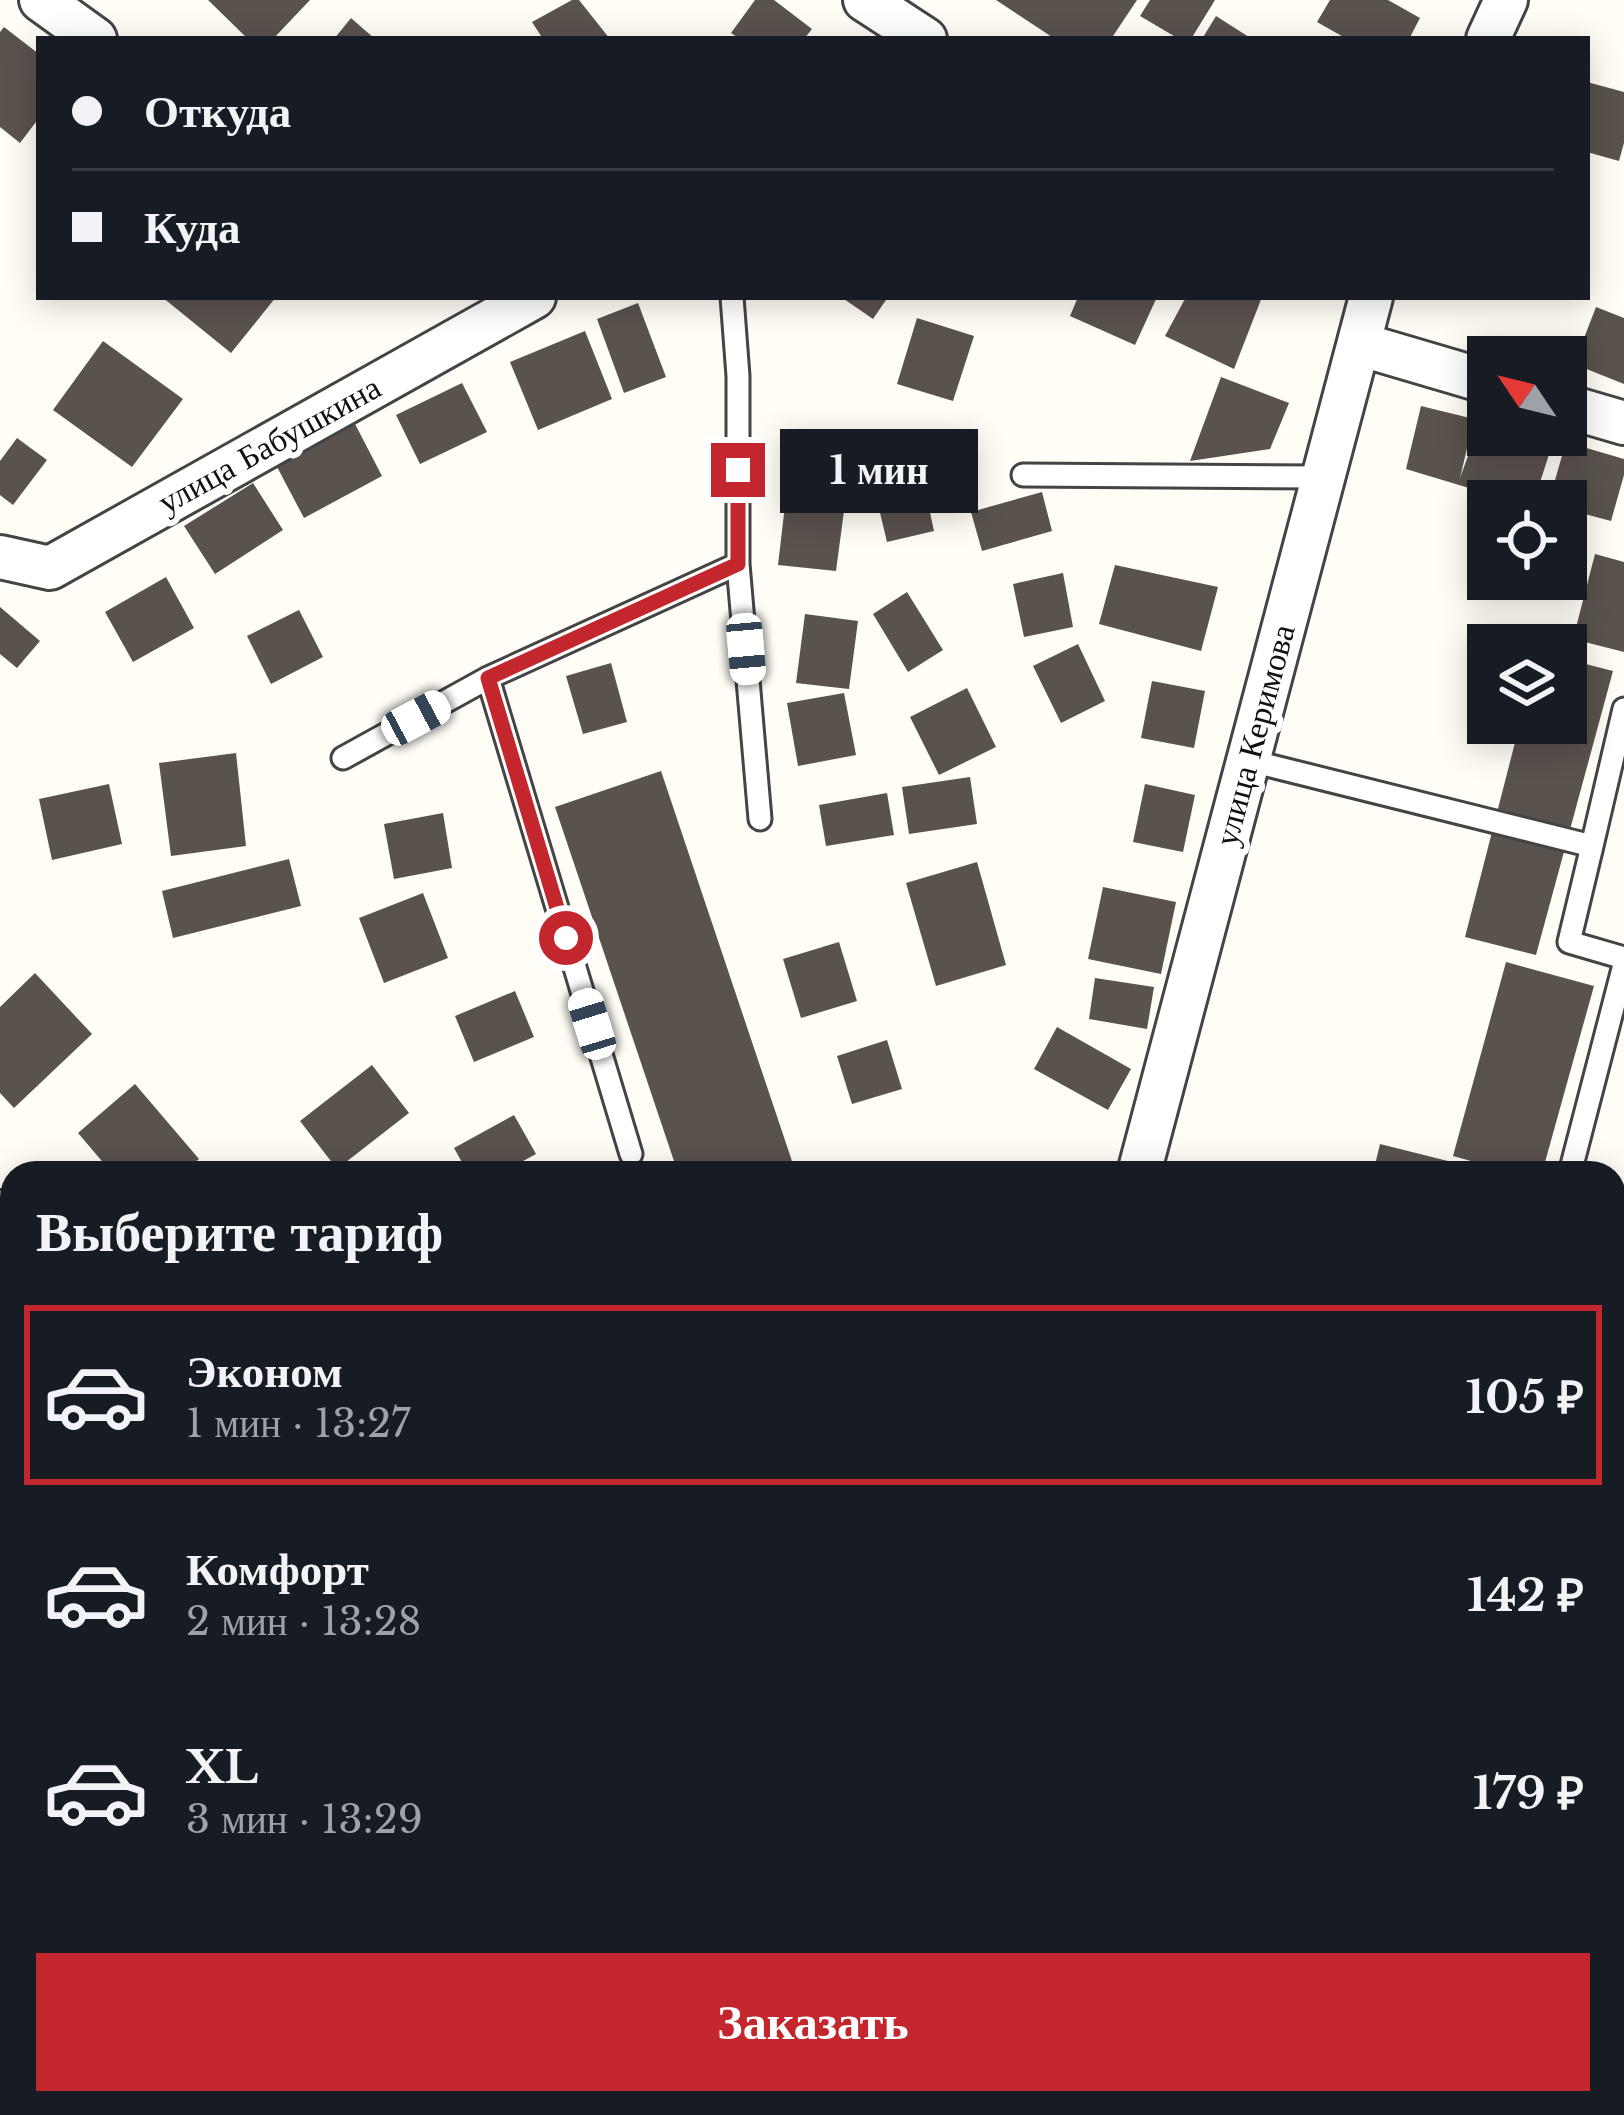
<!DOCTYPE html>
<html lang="ru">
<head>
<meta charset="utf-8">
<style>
  :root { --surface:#171b24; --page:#242831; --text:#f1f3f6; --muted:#9ea1a6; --line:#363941; --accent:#c4262e }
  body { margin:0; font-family:"Libre Baskerville",serif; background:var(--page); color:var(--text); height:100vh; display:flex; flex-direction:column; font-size:45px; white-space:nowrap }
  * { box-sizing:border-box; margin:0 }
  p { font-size:39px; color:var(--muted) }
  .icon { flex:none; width:66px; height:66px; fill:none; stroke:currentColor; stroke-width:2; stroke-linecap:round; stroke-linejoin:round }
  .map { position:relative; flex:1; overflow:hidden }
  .sheet { position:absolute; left:0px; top:1161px; width:1626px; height:954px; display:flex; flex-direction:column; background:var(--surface); border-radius:36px 36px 0 0; box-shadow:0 6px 30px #0003 }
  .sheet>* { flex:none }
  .banner { position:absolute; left:36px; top:36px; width:1554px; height:264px; border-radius:0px; box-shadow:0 6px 30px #0003; display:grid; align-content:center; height:264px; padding:0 36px; background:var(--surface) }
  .needle { width:78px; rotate:305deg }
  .buttons { position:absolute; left:1467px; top:336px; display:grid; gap:24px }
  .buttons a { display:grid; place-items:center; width:120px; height:120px; border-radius:0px; background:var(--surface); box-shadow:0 6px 30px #0003; font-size:60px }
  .end { position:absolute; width:54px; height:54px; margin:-27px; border:15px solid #c4262e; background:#fff; box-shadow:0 0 0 6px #fff }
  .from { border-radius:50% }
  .bubble { position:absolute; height:84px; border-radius:0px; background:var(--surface); box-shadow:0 6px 30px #0003; font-size:39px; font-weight:800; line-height:84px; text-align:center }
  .car { position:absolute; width:36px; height:72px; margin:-36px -18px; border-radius:15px; box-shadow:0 0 9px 3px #0007; background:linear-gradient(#fff 24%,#345 0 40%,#fff 0 76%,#345 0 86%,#fff 0) }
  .banner b { display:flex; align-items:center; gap:42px; height:114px; font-size:45px }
  .banner b+b { border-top:3px solid var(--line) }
  .banner i { width:30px; height:30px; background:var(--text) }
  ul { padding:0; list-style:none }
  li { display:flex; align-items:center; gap:36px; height:180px; margin:0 24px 18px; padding:0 12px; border:6px solid transparent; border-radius:0px }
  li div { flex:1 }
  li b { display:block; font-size:45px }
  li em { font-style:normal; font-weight:800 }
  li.on { border-color:var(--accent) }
  li>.icon { width:108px; height:108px; stroke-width:1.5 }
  h2 { padding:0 36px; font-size:54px; line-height:144px }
  .button { display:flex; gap:24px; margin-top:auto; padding:24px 36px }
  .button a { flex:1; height:138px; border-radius:0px; background:var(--accent); color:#fff; font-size:48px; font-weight:800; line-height:138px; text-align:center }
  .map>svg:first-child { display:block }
</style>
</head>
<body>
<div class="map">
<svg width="1624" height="2115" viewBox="0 0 1624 2115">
  <rect width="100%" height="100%" fill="#fffdf5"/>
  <path fill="#eee6ef" d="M1262 2103H1438L1487 2115H1258Z"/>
  <path fill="#5a524d" d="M208 0H310L273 39H248Z
    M572 0H579L610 39H543L532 22Z
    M755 0H774L812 29 804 39H740L731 33Z
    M996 0H1137L1111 39H1055Z
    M1150 0H1215L1191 39H1179L1140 16Z
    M1330 0H1388L1420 18 1409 39H1347L1317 22Z
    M1216 16 1252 39H1202Z
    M351 18 375 39H334Z
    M4 27 39 54V118L20 143 0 127V32Z
    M1587 82 1624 92V143L1619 161 1587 152Z
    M162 297H276L231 353Z
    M841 297H888L873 319Z
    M1078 297H1157L1135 345 1070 316Z
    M1186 297H1262L1234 369 1165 336Z
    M638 303 666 377 624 393 597 319Z
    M1596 307 1624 318V384L1574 364Z
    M917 318 974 336 953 401 897 384Z
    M585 331 612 399 538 430 510 362Z
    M103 341 183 399 132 467 53 410Z
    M1221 377 1289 403 1270 449 1190 461Z
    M462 383 487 432 420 464 396 415Z
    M1421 406 1474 419 1460 478 1482 417 1488 419V435H1541L1554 439 1534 501H1512L1406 469Z
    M354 422 382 476 304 518 276 465Z
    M17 438 47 460 13 505 0 495V461Z
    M1566 442 1624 459V475L1611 521 1566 509V501H1549Z
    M253 483 283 530 215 574 184 526Z
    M925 489 934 531 887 542 877 500Z
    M1042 492 1052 531 982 551 971 512Z
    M785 505 844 511 836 571 778 565Z
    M1595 554 1624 562V652L1573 639Z
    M1115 565 1218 587 1201 651 1099 624Z
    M1063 573 1073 627 1024 637 1013 584Z
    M166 577 194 628 133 662 105 612Z
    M907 592 943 650 908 672 873 614Z
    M0 607 40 641 17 668 0 654Z
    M299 610 323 657 271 684 247 636Z
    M805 614 858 621 849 689 796 683Z
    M1078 644 1105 701 1061 723 1033 666Z
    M1566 659 1613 671 1536 955 1465 937 1520 723H1566Z
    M611 663 627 722 583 734 566 676Z
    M1152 681 1205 691 1194 748 1141 738Z
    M967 688 996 747 939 775 910 717Z
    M844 693 856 755 798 766 787 703Z
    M236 753 246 846 171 856 159 763Z
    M661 771 796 1173H678L555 807Z
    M970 777 977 824 909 834 902 787Z
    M109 784 122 844 52 860 39 799Z
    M1145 784 1195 795 1183 852 1133 842Z
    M887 793 894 835 826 846 819 805Z
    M443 813 452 868 394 879 384 824Z
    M289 859 301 906 173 938 162 891Z
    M977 862 1006 965 936 986 906 883Z
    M1103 887 1176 902 1161 974 1088 959Z
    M423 893 448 958 384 983 359 918Z
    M839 942 857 1001 801 1018 783 959Z
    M1506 962 1594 986 1542 1173H1514L1453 1156Z
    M35 973 92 1034 14 1108 0 1093V1007Z
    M1095 978 1154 987 1147 1029 1089 1019Z
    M515 991 534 1037 474 1062 455 1016Z
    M1057 1027 1131 1069 1108 1110 1034 1069Z
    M887 1040 902 1089 852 1104 837 1056Z
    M372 1065 409 1113 337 1169 300 1121Z
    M135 1084 199 1159 182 1173H112L78 1133Z
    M514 1115 536 1154 501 1173H468L454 1148Z
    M1380 1144 1476 1168 1475 1173H1373Z
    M12 1504V1566L0 1560V1525Z
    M5 1654 12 1657V1739L0 1735V1669Z
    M1614 1756 1624 1758V1888L1614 1886Z
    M0 1889 12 1898V2004L0 1995Z
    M1614 1973 1624 1977V2014L1614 2010Z
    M791 2103H846L841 2115H787Z"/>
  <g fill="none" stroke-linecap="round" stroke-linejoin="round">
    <g stroke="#444" stroke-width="27">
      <path id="lane" d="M1023 475 1324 477
        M738 564 760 819
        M488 678 631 1154
        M343 758 488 678 738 564V376L732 297
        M1247 760 1592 846 1569 942 1624 958
        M1592 846 1624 709
        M1570 1173 1624 965
        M1614 1682 1624 1684
        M388 2103 409 2115
        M1536 2115 1539 2103"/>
    </g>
    <g stroke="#444" stroke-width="48">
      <path id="street" d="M41 0 95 39
        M865 0 925 39
        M1488 39 1506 0
        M1359 344 1488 382
        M1566 406 1624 423
        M0 557 50 568 534 297
        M1139 1173 1371 297
        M0 1212 12 1223
        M1614 2085 1624 2088
        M883 2115 886 2103"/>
    </g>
    <use href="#lane" stroke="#fff" stroke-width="21"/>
    <use href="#street" stroke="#fff" stroke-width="42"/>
  </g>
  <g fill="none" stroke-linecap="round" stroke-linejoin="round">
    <path stroke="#c4262e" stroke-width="15" d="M566 938 488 678 738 564V470"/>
  </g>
  <g text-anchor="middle" stroke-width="12" stroke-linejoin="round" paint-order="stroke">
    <g font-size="33" fill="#111" stroke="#fff">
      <text transform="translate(269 444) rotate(-29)" y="12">улица Бабушкина</text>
      <text transform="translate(1254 735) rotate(-75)" y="12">улица Керимова</text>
    </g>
  </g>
</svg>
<div class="buttons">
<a><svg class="needle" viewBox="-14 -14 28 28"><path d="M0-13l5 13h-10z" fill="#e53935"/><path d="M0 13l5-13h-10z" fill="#9ea1a6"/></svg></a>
<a><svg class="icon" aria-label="locate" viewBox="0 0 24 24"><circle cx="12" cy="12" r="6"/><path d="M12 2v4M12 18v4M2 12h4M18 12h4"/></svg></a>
<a><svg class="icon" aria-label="layers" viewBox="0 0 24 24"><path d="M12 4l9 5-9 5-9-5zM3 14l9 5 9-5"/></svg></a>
</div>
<i class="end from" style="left:566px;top:938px"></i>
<i class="end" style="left:738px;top:470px"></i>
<div class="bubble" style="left:780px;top:429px;width:198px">1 мин</div>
<i class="car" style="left:746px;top:649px;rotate:175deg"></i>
<i class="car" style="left:416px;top:718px;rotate:62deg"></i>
<i class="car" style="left:592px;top:1024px;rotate:343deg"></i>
<div class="banner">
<b><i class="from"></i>Откуда</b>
<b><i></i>Куда</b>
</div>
<section class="sheet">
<h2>Выберите тариф</h2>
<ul>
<li class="on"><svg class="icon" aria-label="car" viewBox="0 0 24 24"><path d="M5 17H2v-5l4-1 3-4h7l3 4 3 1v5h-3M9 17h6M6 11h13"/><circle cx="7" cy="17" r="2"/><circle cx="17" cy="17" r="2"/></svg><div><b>Эконом</b><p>1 мин · 13:27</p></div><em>105 ₽</em></li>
<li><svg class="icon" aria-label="car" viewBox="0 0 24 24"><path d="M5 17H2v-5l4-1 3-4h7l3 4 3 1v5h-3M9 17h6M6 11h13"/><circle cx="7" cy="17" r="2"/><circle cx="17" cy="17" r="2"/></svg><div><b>Комфорт</b><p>2 мин · 13:28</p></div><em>142 ₽</em></li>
<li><svg class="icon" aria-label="car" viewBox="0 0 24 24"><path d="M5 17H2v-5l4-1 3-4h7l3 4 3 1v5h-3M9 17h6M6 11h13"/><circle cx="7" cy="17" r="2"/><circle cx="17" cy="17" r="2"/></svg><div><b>XL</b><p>3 мин · 13:29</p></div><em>179 ₽</em></li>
</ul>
<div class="button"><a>Заказать</a></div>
</section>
</div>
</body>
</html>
